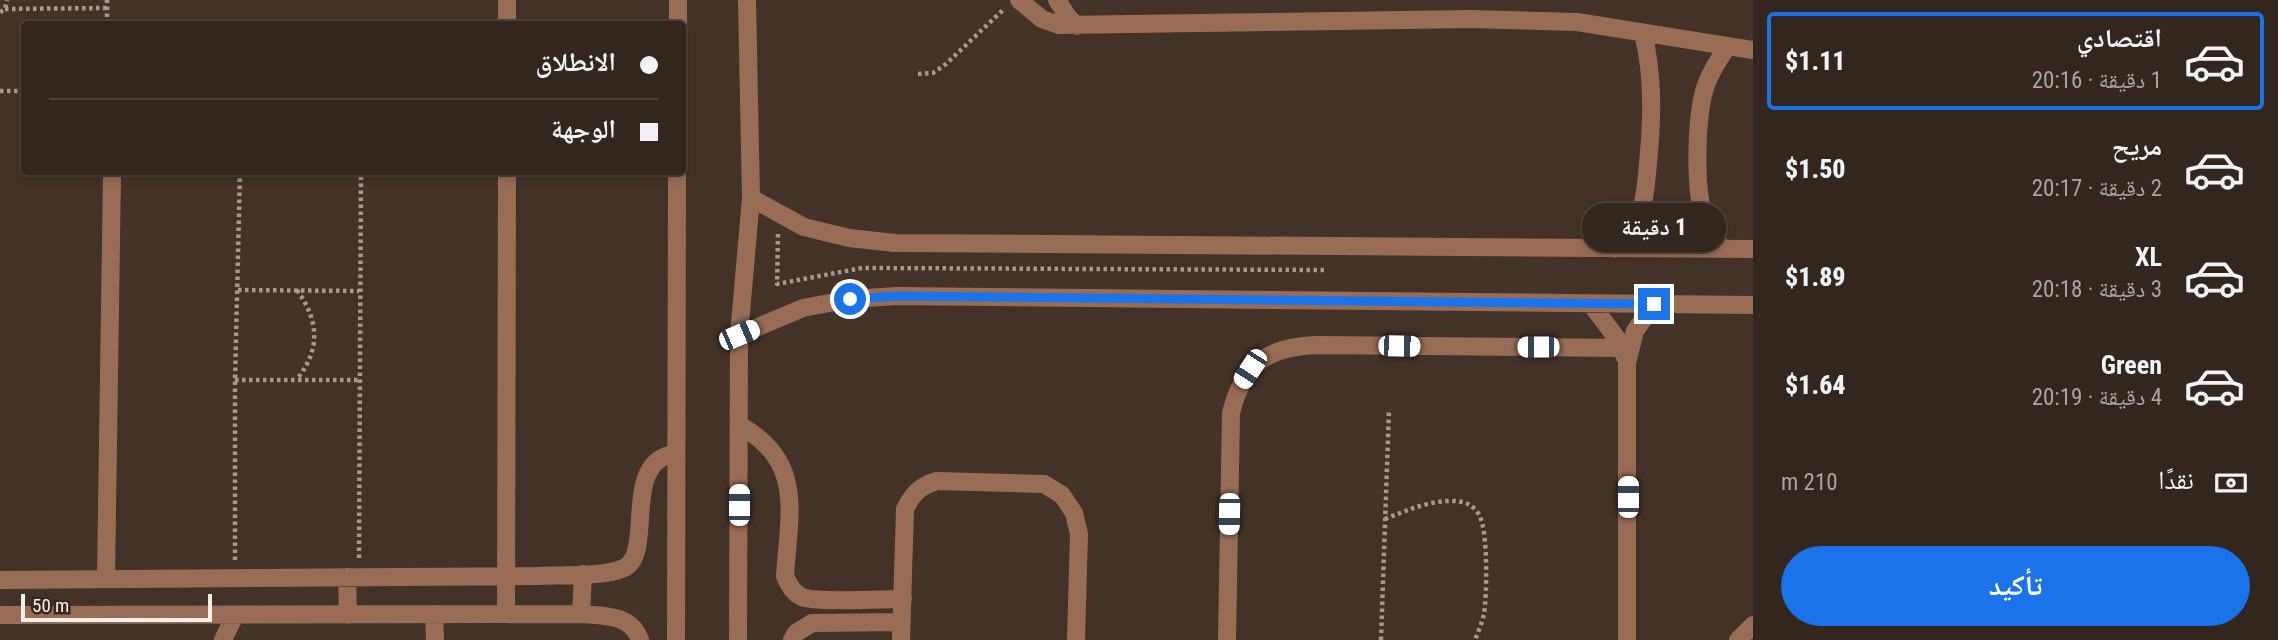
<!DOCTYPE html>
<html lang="ar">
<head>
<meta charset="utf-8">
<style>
  :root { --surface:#32261e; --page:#3d322b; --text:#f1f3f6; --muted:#a8a5a4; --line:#4d433c; --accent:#1a73e8 }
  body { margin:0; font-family:"Roboto Condensed","Noto Naskh Arabic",sans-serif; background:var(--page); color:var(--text); direction:rtl; height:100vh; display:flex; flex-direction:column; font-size:26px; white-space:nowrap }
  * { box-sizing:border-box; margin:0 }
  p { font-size:23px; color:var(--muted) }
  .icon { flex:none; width:38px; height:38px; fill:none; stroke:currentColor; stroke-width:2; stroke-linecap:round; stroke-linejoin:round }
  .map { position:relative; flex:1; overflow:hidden; direction:ltr }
  .sheet { display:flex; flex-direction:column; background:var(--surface); width:525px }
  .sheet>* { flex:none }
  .guide { position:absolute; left:21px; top:21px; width:665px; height:154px; border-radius:7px; box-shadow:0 4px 10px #0003,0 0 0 2px var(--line); direction:rtl; display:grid; align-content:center; height:154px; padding:0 28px; background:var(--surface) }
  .scale { position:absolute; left:21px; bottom:18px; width:191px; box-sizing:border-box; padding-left:7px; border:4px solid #fbefe9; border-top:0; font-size:19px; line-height:24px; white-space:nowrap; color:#fbefe9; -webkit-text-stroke:5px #39281f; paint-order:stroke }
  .end { position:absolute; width:32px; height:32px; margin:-16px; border:9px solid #1a73e8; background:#fff; box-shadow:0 0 0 4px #fff }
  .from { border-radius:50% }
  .bubble { position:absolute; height:49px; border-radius:24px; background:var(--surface); box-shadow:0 4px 10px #0003,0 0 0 2px var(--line); font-size:23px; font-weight:800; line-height:49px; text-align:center; direction:rtl }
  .car { position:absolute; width:21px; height:42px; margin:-21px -10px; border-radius:9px; box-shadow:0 0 5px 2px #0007; background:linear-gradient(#fff 24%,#345 0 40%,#fff 0 76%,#345 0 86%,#fff 0) }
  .guide b { display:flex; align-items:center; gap:24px; height:66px; font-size:26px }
  .guide b+b { border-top:2px solid var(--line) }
  .guide i { width:18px; height:18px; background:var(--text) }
  ul { padding:12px 0 0; list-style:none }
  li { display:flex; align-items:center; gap:21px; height:98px; margin:0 14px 10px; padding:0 14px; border:4px solid transparent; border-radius:7px }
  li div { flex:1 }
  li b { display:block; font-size:26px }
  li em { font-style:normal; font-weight:800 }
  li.selected { border-color:var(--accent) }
  li>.icon { width:63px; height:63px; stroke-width:1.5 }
  .pay { display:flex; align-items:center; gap:18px; height:77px; padding:0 28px; font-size:26px }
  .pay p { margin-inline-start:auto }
  .primary-button { display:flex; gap:14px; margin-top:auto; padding:14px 28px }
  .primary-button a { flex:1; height:80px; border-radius:42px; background:var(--accent); color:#fff; font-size:28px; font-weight:800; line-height:80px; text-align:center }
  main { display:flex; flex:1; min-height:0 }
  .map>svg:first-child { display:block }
</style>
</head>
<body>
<main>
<section class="sheet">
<ul>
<li class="selected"><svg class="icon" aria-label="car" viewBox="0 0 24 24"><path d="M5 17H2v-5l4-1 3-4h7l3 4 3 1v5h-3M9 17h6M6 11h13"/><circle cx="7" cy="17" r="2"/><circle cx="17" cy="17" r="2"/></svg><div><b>اقتصادي</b><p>1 دقيقة · 20:16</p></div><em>$1.11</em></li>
<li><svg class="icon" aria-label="car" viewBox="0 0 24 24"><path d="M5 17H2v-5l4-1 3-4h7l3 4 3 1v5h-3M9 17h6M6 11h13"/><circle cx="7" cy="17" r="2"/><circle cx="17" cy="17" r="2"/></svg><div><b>مريح</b><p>2 دقيقة · 20:17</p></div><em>$1.50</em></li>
<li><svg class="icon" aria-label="car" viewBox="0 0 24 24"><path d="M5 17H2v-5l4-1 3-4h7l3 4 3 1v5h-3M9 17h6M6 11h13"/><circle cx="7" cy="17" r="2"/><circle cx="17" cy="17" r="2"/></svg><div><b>XL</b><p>3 دقيقة · 20:18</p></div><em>$1.89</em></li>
<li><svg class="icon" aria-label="car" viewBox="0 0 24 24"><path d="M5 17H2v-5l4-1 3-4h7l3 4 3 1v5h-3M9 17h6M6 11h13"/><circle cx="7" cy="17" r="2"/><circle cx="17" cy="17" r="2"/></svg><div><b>Green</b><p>4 دقيقة · 20:19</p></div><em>$1.64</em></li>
</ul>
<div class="pay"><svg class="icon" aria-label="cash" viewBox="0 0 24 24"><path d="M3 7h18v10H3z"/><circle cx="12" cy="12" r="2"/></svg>نقدًا<p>210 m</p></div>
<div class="primary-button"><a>تأكيد</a></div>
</section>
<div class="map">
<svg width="1753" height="640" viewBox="0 0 1753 640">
  <rect width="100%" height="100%" fill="#433228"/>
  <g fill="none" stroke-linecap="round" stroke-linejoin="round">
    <path stroke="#a79991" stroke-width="4.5" stroke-dasharray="3.5 3.5" stroke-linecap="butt" d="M5 9 107 8
      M0 12 5 9 7 0
      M107 24V0
      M918 74 933 73 946 64 1004 9
      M0 91H24
      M778 234 777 284 862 268 1325 270
      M238 290 359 291
      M297 290C319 321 321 349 297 379
      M235 380H359
      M1385 519C1407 510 1447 493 1470 505 1473 507 1479 513 1480 517 1488 533 1487 596 1484 614 1482 623 1478 632 1475 640
      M359 558 361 172
      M235 560V380L240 172
      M1381 640 1389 409"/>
    <path stroke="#996d55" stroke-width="18" d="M1019 0 1042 19 1059 25 1469 19 1577 22 1753 50
      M1057 0 1068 17 1077 26
      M507 24V0
      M678 24V0
      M751 198 804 227 849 238 895 243 1753 249
      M1615 249C1626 238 1635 227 1640 213 1646 198 1646 181 1648 164 1652 122 1654 76 1643 34
      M1723 249C1715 239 1708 229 1704 216 1694 188 1696 113 1706 85 1711 71 1719 59 1727 47
      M1591 304 1618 340 1625 357
      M739 335 803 308 850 299 897 296 1753 305
      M739 425C805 461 789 513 785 576 789 585 793 593 802 597 816 603 884 599 903 599
      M347 577 348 615
      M106 579 112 172
      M0 580 537 576C559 575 605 577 624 568 652 555 627 480 660 459 664 456 670 455 675 453
      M434 614 435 640
      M506 614 507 172
      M581 614 583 574
      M0 615 581 614C604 616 631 614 640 640
      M223 640 235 615
      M676 640 677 172
      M738 640 739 335 751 198 747 0
      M792 640 796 633 812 623 902 622
      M901 640 905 509C913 493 920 486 937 481L1044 484 1062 495 1074 513 1079 534 1076 640
      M1227 640 1231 413C1243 365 1266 347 1316 345L1621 348
      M1627 640V363L1635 331 1654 304
      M1738 640 1753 625"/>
  </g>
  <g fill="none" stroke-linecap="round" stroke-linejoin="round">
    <path stroke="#1a73e8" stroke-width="9" d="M850 299 897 296 1654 304"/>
  </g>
</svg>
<div class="scale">50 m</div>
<i class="end from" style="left:850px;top:299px"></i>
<i class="end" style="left:1654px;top:304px"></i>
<div class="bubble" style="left:1582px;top:203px;width:144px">1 دقيقة</div>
<i class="car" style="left:739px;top:335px;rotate:67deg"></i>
<i class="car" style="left:1399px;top:346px;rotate:91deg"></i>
<i class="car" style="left:1538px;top:347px;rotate:270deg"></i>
<i class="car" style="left:1250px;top:369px;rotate:213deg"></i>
<i class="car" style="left:1628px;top:497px;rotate:0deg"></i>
<i class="car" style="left:739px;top:505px;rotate:0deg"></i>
<i class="car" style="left:1229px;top:514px;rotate:181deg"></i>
<div class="guide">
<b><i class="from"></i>الانطلاق</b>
<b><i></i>الوجهة</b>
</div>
</div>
</main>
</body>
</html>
